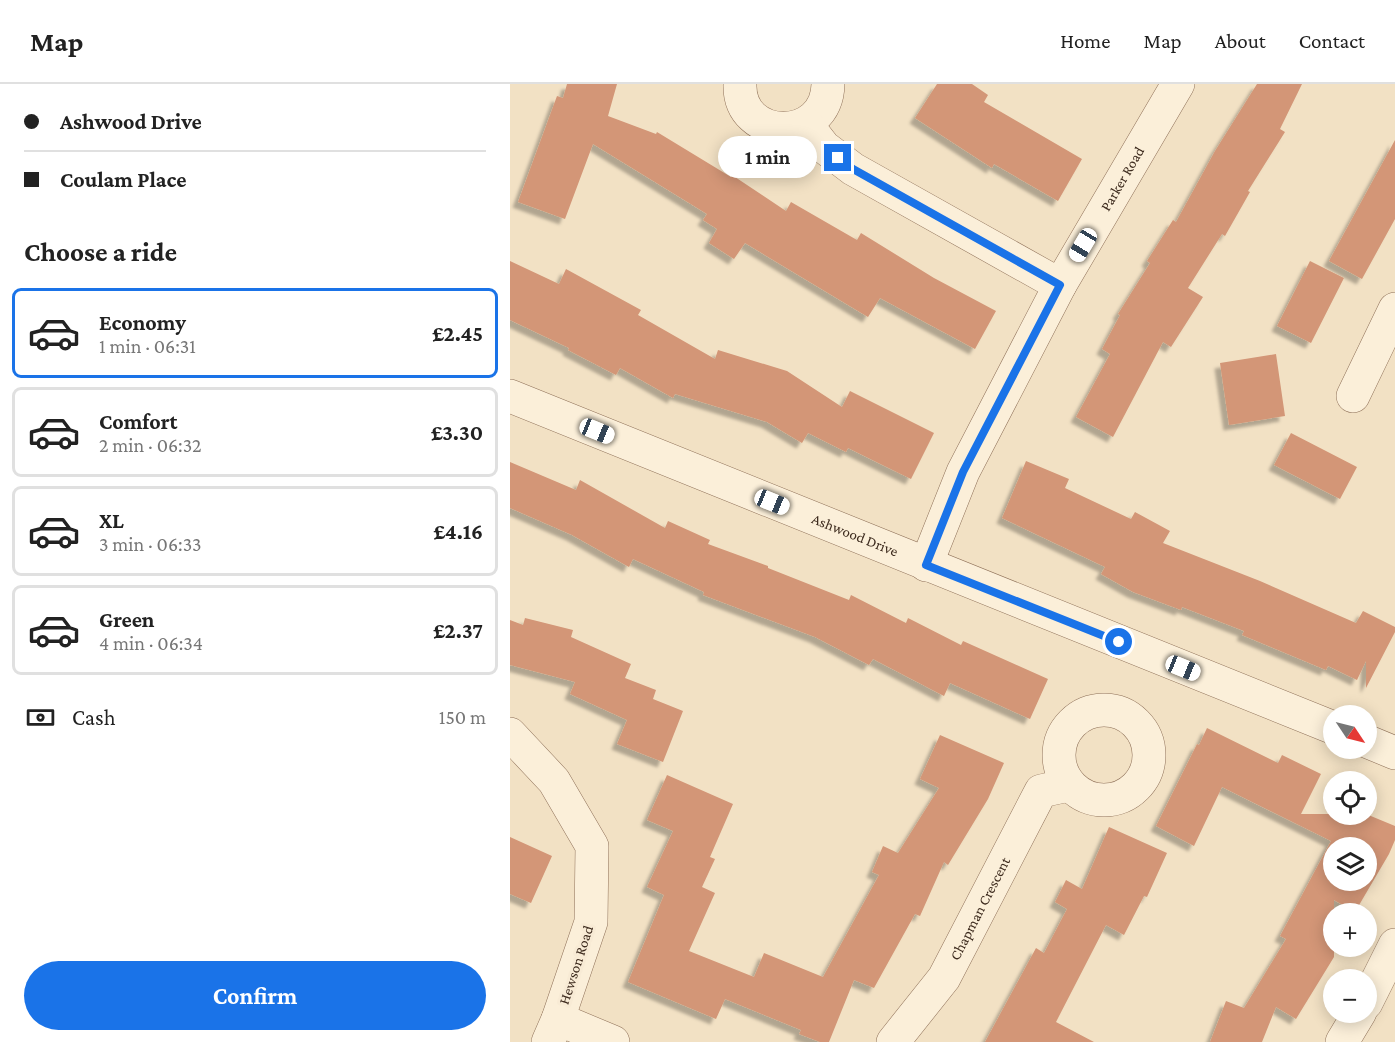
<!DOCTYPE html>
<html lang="en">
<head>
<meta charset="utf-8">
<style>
  :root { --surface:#fff; --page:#f2f2f2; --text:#222; --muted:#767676; --line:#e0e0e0; --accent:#1a73e8 }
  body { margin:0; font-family:"Crimson Pro",serif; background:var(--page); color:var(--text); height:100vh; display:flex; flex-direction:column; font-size:22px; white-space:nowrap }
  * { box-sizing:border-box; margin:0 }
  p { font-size:20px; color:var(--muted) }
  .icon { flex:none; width:33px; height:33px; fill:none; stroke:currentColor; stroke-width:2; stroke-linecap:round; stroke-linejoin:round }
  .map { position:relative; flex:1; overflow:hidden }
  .panel { display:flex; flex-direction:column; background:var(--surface); width:510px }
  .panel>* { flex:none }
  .top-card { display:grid; align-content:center; height:132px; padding:0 24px; background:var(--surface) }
  .needle { width:39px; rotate:125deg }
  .tools { position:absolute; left:813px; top:621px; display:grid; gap:12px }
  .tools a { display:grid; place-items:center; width:54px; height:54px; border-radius:50%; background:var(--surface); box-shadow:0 3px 15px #0003; font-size:30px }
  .end { position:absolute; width:27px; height:27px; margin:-14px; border:8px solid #1a73e8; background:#fff; box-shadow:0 0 0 3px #fff }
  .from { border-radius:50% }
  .bubble { position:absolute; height:42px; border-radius:21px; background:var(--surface); box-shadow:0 3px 15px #0003; font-size:20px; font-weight:700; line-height:42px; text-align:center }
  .car { position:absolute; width:18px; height:36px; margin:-18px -9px; border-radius:8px; box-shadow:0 0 4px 2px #0007; background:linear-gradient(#fff 24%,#345 0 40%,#fff 0 76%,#345 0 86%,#fff 0) }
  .top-card b { display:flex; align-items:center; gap:21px; height:57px; font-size:22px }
  .top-card b+b { border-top:2px solid var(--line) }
  .top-card i { width:15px; height:15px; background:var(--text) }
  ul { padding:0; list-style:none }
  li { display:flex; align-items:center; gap:18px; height:90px; margin:0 12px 9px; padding:0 12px; border:3px solid var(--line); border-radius:9px }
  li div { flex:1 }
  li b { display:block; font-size:22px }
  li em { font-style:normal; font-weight:700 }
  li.selected { border-color:var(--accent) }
  li>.icon { width:54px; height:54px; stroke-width:1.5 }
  h2 { padding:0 24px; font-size:27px; line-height:72px }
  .pay { display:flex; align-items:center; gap:15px; height:66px; padding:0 24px; font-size:22px }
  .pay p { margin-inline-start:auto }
  .primary-button { display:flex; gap:12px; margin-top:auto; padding:12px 24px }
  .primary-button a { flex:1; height:69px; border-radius:36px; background:var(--accent); color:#fff; font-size:24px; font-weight:700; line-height:69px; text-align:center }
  header { display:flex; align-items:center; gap:36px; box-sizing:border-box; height:84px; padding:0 30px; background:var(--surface); border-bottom:2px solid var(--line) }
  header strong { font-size:28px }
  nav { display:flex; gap:33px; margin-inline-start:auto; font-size:21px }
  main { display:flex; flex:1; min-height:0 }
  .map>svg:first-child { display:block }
</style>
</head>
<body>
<header>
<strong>Map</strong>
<nav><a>Home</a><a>Map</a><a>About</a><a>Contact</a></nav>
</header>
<main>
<section class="panel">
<div class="top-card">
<b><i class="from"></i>Ashwood Drive</b>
<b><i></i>Coulam Place</b>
</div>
<h2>Choose a ride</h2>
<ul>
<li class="selected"><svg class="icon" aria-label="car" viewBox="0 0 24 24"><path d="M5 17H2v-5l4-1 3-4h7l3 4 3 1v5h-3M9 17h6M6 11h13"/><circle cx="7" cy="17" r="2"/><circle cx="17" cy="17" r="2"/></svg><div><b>Economy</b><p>1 min · 06:31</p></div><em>£2.45</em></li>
<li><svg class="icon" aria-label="car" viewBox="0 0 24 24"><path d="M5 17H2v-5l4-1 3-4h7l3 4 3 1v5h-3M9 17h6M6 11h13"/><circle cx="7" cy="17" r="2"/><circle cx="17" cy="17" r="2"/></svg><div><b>Comfort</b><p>2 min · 06:32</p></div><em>£3.30</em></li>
<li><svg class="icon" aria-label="car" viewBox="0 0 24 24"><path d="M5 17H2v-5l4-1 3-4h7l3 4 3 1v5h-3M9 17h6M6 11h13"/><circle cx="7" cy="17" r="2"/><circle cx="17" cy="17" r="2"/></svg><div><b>XL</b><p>3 min · 06:33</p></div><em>£4.16</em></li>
<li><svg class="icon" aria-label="car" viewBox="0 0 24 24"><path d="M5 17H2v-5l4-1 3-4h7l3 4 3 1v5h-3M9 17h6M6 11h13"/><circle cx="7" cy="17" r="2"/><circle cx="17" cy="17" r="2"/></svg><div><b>Green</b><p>4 min · 06:34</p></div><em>£2.37</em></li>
</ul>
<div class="pay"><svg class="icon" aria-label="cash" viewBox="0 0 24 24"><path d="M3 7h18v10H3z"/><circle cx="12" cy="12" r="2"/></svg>Cash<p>150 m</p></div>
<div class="primary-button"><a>Confirm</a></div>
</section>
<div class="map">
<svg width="885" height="958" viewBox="0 0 885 958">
  <defs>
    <filter id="shadow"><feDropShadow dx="-5.5" dy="5.5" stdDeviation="1.5" flood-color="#0004"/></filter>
  </defs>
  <rect width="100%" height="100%" fill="#f2e1c4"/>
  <path fill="#d39677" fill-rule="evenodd" filter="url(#shadow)" d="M57 0H107L98 32 146 50 147 48 221 93 222 91 276 127 281 118 347 156 351 149 424 194 486 227 465 265 370 214 358 233 235 159 224 175 199 159 207 145 193 136 197 130 83 60 55 135 8 118 47 12 53 14Z
    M427 0H462L478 11 474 18 572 75 548 117 484 80 482 84 405 34Z
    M747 0H792L770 45 775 48 738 107 740 108 715 152 712 150 678 204 693 213 661 263 653 258 603 353 566 333 600 270 592 265 610 231 608 230 640 179 637 177 663 136 666 138 705 67Z
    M885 56V135L852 195 819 177Z
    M0 177 49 200 56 185 131 226 128 231 205 275 208 266 277 287 332 323 340 307 424 349 401 395 338 364 336 368 298 349 292 359 257 338 165 310 163 314 110 284 106 291 58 266 59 264 0 236Z
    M800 177 834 194 801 259 767 242Z
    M766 270 775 332 719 341 710 279Z
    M781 349 847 383 830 415 764 381Z
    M516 377 559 395 555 404 621 435 625 428 660 447 653 459 750 497 846 539 853 527 885 543V548L856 604V577L847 596 818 582 816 586 732 551 734 547 672 523 671 526 623 508 591 490 595 483 492 434Z
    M0 378 66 406 70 396 155 444 158 437 200 456 198 460 258 482V484L339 516 341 511 396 539 398 534 451 561 453 557 538 595 520 635 440 599 434 612 363 575 359 581 305 553 193 511 194 508 123 475 119 483 62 451 0 424Z
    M15 534 63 546 61 553 121 580 115 594 146 606 143 615 173 627 153 678 107 660 117 636 60 610 65 598 0 581V536L13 541Z
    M697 644 768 679 772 671 811 690 791 730H856L885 742V756L879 770 845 828 824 816V873L786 935 766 923 752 958H700L716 917 734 924 776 855 770 852 821 757 712 703 684 762 646 742 687 660 689 661ZM824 764H856V796H824Z
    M430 651 494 679 478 715 438 781 434 778 410 832 405 830 364 904 344 896 319 958H310L289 950 291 946 215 915 206 935 118 898 154 811 137 803 163 747 137 736 157 691 223 720 200 773 205 775 192 803 205 809 179 867 244 893 254 869 313 893 369 791 362 788 373 762 388 769 429 704 410 695Z
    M599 743 657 769 637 813 634 812 614 851 596 841 546 938 584 958H475L526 864 534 869 557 825 545 818 556 796 572 805Z
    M0 753 42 772 21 819 0 810Z"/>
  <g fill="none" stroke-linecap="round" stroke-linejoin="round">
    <g stroke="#8f7159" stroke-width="34">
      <g id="minor">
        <path d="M230 0C228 58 317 60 318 0"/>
        <path d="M296 40 314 63 343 85 550 201"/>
        <path id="s1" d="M0 312 824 644"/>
        <path d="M843 312 885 225"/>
        <path id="s2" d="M416 481 453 388 550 201 668 0"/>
        <circle cx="594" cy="671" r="45"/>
        <path d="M0 650 44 697 82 762 81 838 48 935 38 958"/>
        <path d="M856 657 885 669"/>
        <path d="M856 919 885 861"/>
        <path d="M48 935 103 958"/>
        <path id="s3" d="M383 958 434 894 531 707 559 701"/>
        <path d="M832 958 850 928"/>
      </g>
    </g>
    <use href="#minor" stroke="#fbefd9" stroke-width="33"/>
  </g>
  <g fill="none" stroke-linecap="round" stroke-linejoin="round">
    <path stroke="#1a73e8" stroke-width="8" d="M328 74 343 85 550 201 453 388 416 481 609 558"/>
  </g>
  <g text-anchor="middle" stroke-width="6" stroke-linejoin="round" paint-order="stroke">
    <g font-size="15" fill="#3d2b1e" stroke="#f8ebd5">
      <text dy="5" stroke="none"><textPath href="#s2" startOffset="434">Parker Road</textPath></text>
      <text dy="5" stroke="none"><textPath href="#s1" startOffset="372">Ashwood Drive</textPath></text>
      <text dy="5" stroke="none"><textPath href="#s3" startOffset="160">Chapman Crescent</textPath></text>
      <text transform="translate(66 881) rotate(-72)" y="5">Hewson Road</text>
    </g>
  </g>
</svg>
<div class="tools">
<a><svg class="needle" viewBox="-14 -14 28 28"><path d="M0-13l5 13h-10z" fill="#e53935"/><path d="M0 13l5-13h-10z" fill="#767676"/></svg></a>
<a><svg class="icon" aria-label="locate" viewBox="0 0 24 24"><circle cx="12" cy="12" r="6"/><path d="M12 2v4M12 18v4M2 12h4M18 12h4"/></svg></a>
<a><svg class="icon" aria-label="layers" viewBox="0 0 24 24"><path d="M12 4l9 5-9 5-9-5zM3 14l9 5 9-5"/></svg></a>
<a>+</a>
<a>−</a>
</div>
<i class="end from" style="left:609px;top:558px"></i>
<i class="end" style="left:328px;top:74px"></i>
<div class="bubble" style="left:208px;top:52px;width:99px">1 min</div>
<i class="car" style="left:573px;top:161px;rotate:211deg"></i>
<i class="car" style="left:87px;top:347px;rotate:112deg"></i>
<i class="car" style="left:262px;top:418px;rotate:112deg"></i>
<i class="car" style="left:673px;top:584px;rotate:112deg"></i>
</div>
</main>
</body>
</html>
